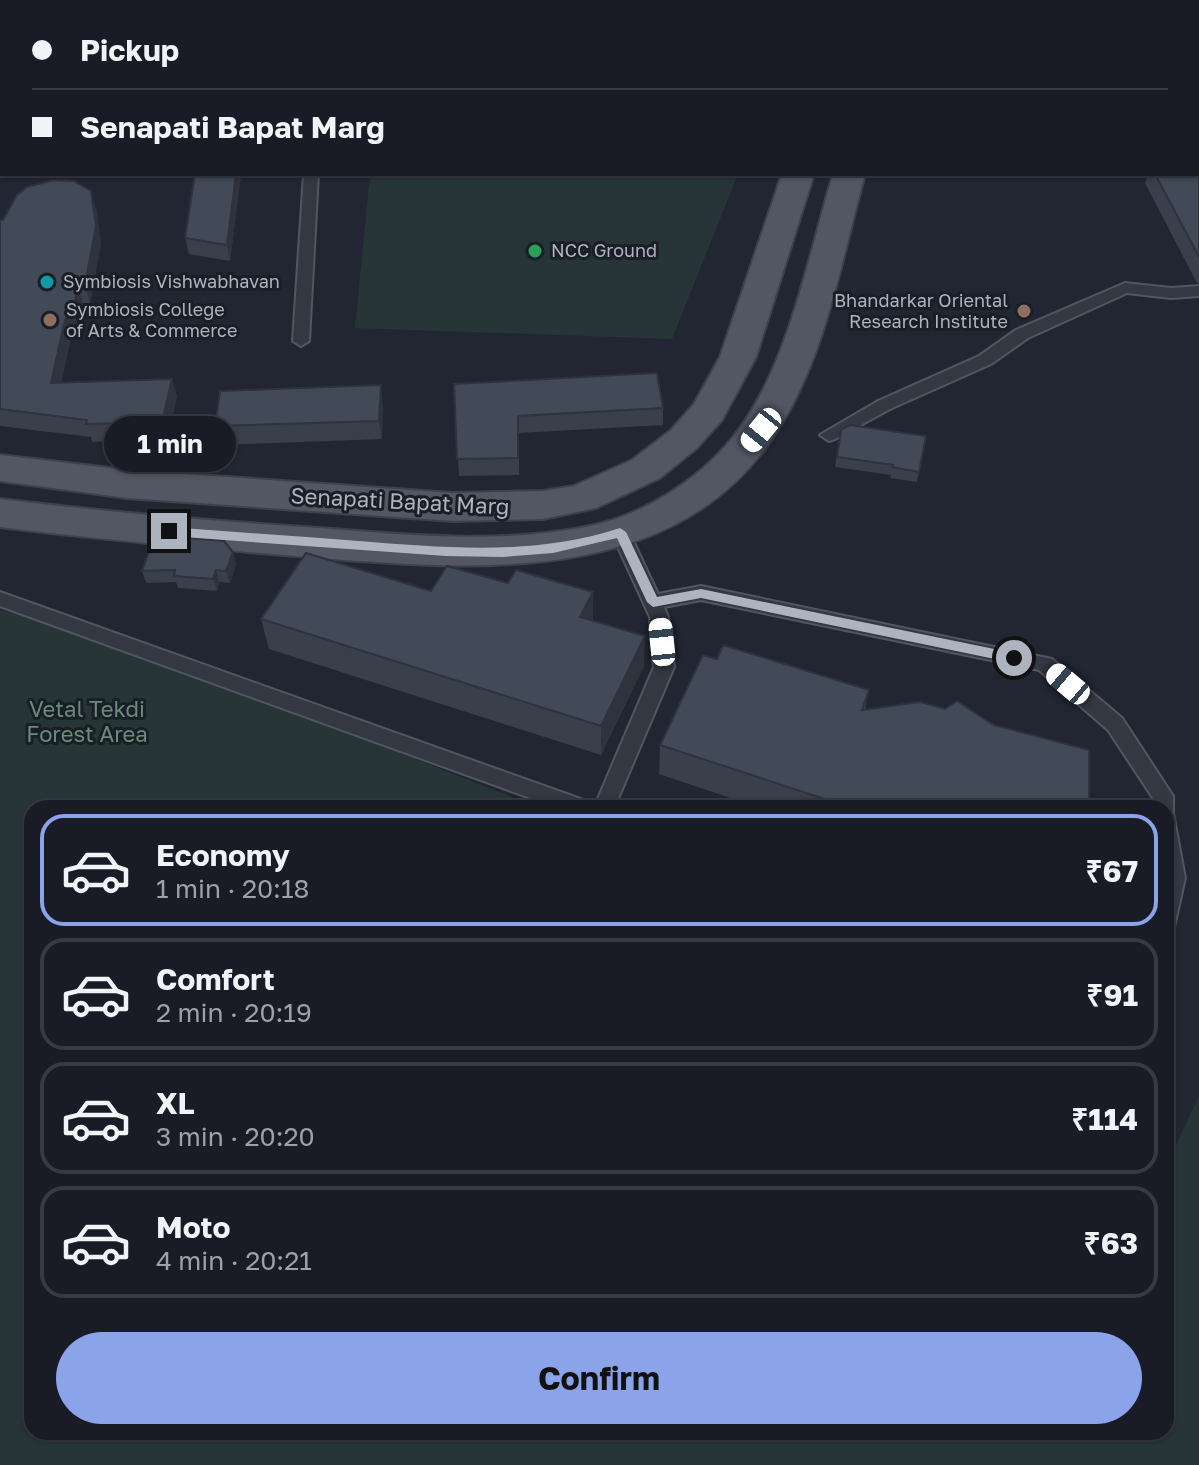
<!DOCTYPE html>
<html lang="en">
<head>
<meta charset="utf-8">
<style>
  :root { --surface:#191c26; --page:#22252e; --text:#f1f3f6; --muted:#9fa1a7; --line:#373a43; --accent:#8aa3e9 }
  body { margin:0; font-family:"Golos Text",sans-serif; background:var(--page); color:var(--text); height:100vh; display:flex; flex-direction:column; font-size:30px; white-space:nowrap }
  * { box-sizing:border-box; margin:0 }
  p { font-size:26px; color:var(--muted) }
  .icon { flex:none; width:44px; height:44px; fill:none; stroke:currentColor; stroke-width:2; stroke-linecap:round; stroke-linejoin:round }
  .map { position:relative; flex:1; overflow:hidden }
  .sheet { position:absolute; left:24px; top:800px; width:1150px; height:640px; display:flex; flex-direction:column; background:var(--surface); border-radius:24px; box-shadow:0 2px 6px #0004,0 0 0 2px var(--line) }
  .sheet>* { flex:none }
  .hud { position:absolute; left:0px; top:0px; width:1200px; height:176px; box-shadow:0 2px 6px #0004,0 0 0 2px var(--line); display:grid; align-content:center; height:176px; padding:0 32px; background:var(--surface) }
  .end { position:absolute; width:36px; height:36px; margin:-18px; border:10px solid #aeb3c0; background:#111; box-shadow:0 0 0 4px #111 }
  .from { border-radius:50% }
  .bubble { position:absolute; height:56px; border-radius:28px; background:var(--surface); box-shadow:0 2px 6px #0004,0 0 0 2px var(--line); font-size:26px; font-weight:700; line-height:56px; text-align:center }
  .car { position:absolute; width:24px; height:48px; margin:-24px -12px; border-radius:10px; box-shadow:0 0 6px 2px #0007; background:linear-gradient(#fff 24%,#345 0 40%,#fff 0 76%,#345 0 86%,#fff 0) }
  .hud b { display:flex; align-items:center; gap:28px; height:76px; font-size:30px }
  .hud b+b { border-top:2px solid var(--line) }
  .hud i { width:20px; height:20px; background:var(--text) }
  ul { padding:14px 0 0; list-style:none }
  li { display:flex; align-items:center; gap:24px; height:112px; margin:0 16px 12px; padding:0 16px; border:4px solid var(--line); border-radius:24px }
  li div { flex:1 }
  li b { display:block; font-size:30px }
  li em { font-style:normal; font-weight:700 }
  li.on { border-color:var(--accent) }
  li>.icon { width:72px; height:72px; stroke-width:1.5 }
  .cta { display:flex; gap:16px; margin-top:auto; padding:16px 32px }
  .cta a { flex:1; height:92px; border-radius:48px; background:var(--accent); color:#111; font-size:32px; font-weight:700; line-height:92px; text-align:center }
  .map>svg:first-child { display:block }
</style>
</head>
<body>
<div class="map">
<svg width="1199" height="1465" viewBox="0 0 1199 1465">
  <rect width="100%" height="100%" fill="#212632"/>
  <path fill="#273537" d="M370 174H738L672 339 355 328Z
    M0 610 95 633 540 808H32V1432H1166V1148L1174 1149 1199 1096V1465H0Z"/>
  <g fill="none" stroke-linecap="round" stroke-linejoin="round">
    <g stroke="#515661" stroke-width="4">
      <path id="lane" d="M1198 139H1199V149H1198Z
        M304 174H318L309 341 301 346 293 341Z
        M1125 283 1171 288 1199 286V296L1171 298 1127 293 1028 338 991 364 890 409 835 439 829 441 820 435 878 401 979 356 1016 330Z
        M620 526 629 532 658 594 701 586 1052 659 1122 718 1173 796V813L1185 878 1174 927 1166 930V808H1155L1153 798 1108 730 1039 670 701 600 664 607 668 617 674 667 614 808H594L654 667 650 617 611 532Z
        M0 592 589 802 592 808H558L0 606Z"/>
    </g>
    <g stroke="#515661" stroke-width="4">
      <path id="street" d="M988 0H1084L987 2Z"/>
    </g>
    <g stroke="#515661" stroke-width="4">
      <path id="secondary" d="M811 0H839L840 2H812Z"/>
    </g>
    <g stroke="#3d414d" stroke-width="4">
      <path id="primary" d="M1198 99H1199V117H1198Z
        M782 174H814L756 357 722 420 697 448 660 478 596 508 543 519 453 521 127 498 0 481V455L127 470 453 493 543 491 574 486 632 460 671 430 694 404 720 357Z
        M833 174H865C840 265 824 368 767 446 658 596 444 567 283 555 189 547 94 539 0 527V499C106 512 213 521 319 528 407 535 498 544 585 527 644 516 705 477 740 428 789 361 809 254 833 174Z"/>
    </g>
    <use href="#lane" fill="#343843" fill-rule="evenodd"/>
    <use href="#street" fill="#343843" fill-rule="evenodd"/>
    <use href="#secondary" fill="#424755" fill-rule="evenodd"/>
    <use href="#primary" fill="#525763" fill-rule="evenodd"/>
  </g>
  <path fill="#393f4b" d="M1134 0H1199V88H1198V2H1133Z
    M1199 163V283H1197L1145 183 1148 174H1198Z
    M241 174 230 261 189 254 185 238Z
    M96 208 101 244 90 303H83L81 324 71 337 61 383 177 396 167 439 92 442 91 437 0 426V220Z
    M454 384 663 408V425L519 433V475L459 476Z
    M383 404 382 439 220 445 215 426Z
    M841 430 926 436 917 482 890 478 891 475 835 467Z
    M233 552 236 564 230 583 219 582 217 591 178 588 176 582 146 583 142 571Z
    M431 591 593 621 644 666 601 755 269 649 261 619Z
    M717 659 869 690 865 709 1089 804 1101 808H760L659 774 660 745Z"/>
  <path fill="#2e333d" d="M236 174H241L230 261 227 245Z
    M91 191 96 208 101 244 90 303 85 285Z
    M77 286 83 303 81 324 71 337 58 401 51 383 65 320Z
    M172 379 177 396 167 439 162 422Z
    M381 385 383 404 382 439 379 421Z
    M233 552 236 564 230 583 226 571Z
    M216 570 219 582 217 591 213 579Z
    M593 592V623L580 617Z
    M645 636 644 666 601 755V726Z"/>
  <path fill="#424957" stroke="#2e333d" stroke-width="2" d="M611 0H721L719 2H612Z
    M1136 0H1199V70L1198 71V2H1138Z
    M1198 163H1199V257L1155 174H1198Z
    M195 174H236L227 245 185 238Z
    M53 180 74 181 91 191 96 226 85 285 77 286 75 307 65 320 51 383 172 379 162 422 86 424 87 420 0 409V220H3L17 195 27 187Z
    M657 373 663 408 518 416V458L457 459 454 384Z
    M381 385 379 421 215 426 220 391Z
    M850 425 926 436 919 472 892 467 893 465 837 457 841 430Z
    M155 535 224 541 233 552 226 571 216 570 213 579 174 576 175 570 142 571Z
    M306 553 431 591 447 566 508 583 516 570 593 592 580 617 645 636 601 726 261 619Z
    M723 645 869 690 862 710 920 702 945 709 957 701 994 725 1089 750V804L1101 808H852L660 745 703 655 717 659Z"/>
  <path fill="#aeb3c0" d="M169 527C233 532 296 536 359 541 447 548 535 556 620 528L626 532 657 597 701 589 1014 653 1020 658 1014 663 701 598 653 607 647 602 617 538 553 553 503 557 446 556 169 536 164 531Z"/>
  <circle fill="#2e9e5b" stroke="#1a1e27" stroke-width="3" cx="535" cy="251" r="8"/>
  <circle fill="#0f9aa8" stroke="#1a1e27" stroke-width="3" cx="47" cy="282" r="8"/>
  <g fill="#8d6e63" stroke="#1a1e27" stroke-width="3">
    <circle cx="1024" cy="311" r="8"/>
    <circle cx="50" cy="320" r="8"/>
  </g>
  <g text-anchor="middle" stroke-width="6" stroke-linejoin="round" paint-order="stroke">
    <g font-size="18" fill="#aeb3c0" stroke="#1a1e27" text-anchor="start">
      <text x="551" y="257">NCC Ground</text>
      <text x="63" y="288">Symbiosis Vishwabhavan</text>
      <text x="1008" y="307" text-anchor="end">Bhandarkar Oriental<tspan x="1008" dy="21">Research Institute</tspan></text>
      <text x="66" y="316">Symbiosis College<tspan x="66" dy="21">of Arts &amp; Commerce</tspan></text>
    </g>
    <g font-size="22" fill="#aeb3c0" stroke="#1a1e27">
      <text transform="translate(400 501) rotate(3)" y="8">Senapati Bapat Marg</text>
    </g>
    <g font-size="22" fill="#698d76" stroke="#1a1e27">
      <text x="87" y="717">Vetal Tekdi<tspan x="87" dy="25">Forest Area</tspan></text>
    </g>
  </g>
</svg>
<i class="end from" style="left:1014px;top:658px"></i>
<i class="end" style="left:169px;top:531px"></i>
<div class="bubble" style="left:104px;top:416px;width:132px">1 min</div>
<i class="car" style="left:761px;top:430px;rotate:219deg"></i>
<i class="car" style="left:662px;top:642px;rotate:354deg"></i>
<i class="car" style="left:1068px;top:684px;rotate:310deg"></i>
<div class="hud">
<b><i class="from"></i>Pickup</b>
<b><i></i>Senapati Bapat Marg</b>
</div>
<section class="sheet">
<ul>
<li class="on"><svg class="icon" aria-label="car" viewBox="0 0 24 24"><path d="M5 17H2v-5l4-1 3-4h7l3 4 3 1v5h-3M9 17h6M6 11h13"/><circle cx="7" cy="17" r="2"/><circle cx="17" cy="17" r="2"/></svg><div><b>Economy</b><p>1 min · 20:18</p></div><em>₹67</em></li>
<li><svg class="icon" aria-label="car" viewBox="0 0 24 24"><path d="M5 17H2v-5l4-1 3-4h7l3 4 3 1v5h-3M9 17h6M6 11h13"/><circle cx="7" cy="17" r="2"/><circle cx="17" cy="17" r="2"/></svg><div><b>Comfort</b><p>2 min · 20:19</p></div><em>₹91</em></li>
<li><svg class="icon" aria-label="car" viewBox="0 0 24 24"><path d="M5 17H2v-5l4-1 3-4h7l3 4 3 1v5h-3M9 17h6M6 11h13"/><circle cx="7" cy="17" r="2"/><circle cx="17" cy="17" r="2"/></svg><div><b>XL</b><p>3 min · 20:20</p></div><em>₹114</em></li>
<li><svg class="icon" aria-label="car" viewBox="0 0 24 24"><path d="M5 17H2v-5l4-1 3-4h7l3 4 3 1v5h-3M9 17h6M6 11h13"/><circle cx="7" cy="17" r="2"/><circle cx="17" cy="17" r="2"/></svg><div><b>Moto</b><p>4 min · 20:21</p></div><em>₹63</em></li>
</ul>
<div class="cta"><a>Confirm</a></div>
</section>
</div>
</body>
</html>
